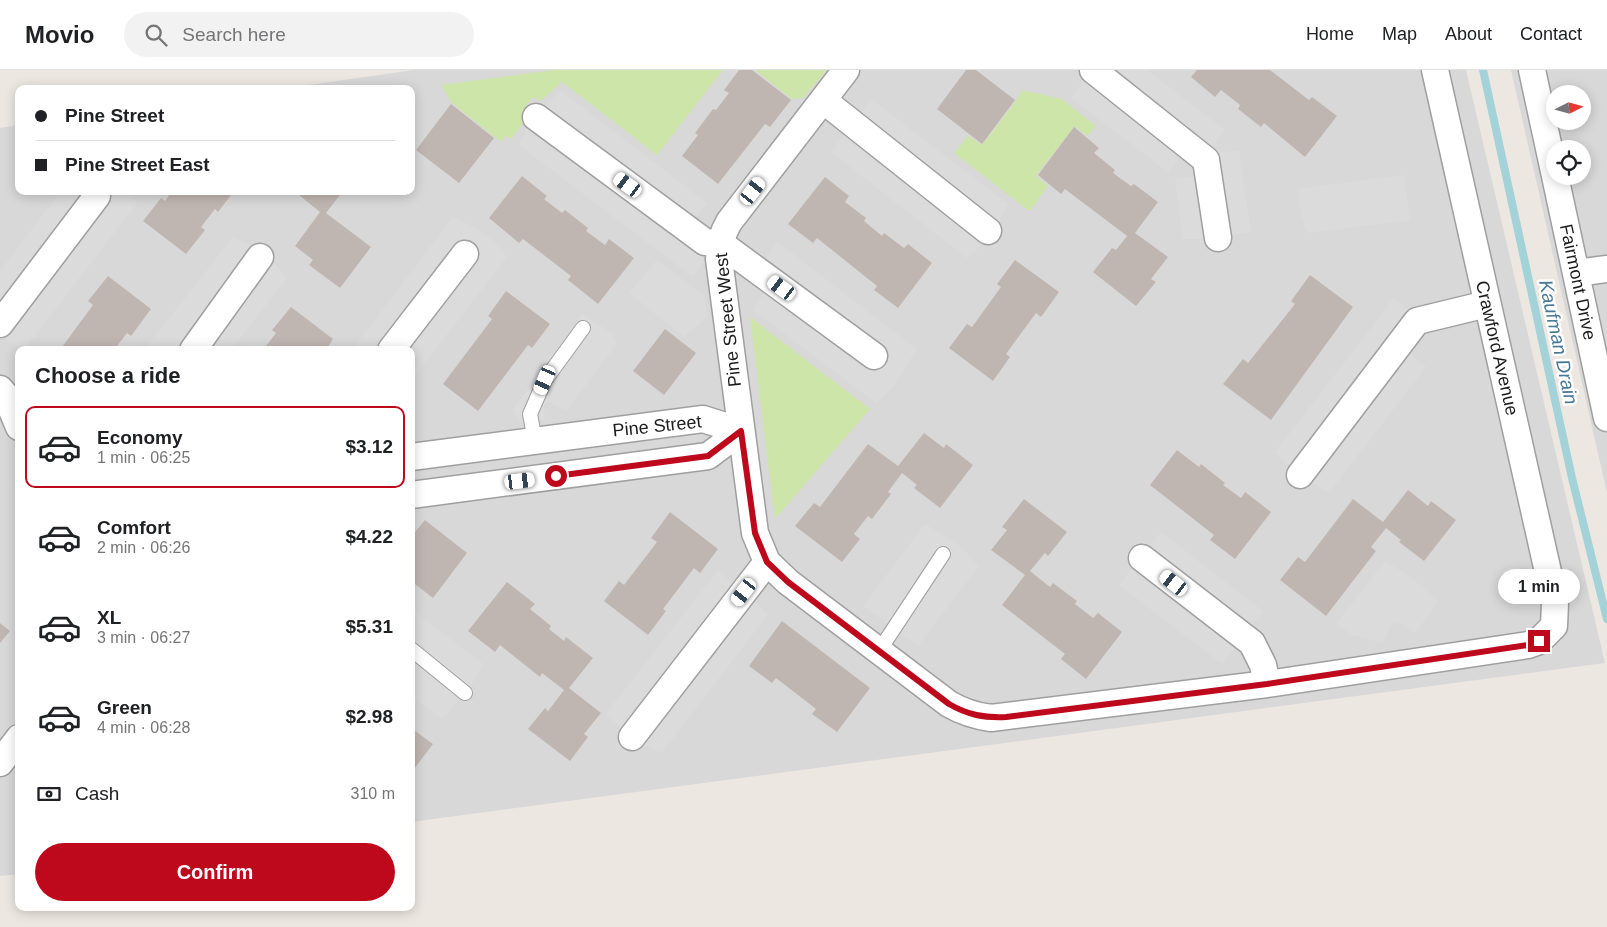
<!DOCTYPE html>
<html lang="en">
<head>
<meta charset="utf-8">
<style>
  :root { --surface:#fff; --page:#f2f2f2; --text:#202124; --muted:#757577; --line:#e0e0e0; --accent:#be091d }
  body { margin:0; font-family:Helvetica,sans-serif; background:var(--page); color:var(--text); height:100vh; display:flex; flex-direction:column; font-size:19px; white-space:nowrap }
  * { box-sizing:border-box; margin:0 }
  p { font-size:16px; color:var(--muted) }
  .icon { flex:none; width:28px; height:28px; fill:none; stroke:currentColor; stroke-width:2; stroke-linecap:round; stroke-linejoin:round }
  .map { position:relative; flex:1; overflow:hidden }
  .panel { position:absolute; left:15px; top:276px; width:400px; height:565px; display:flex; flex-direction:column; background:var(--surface); border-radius:10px; box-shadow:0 2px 12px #0003 }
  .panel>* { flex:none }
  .hud { position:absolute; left:15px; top:15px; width:400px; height:110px; border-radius:10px; box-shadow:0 2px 12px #0003; display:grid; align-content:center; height:110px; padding:0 20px; background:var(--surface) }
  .needle { width:32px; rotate:84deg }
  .buttons { position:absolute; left:1546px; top:15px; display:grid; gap:10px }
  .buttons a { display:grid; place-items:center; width:45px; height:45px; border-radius:50%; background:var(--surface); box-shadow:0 2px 12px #0003; font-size:25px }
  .end { position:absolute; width:22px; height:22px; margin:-11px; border:6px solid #be091d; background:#fff; box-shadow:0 0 0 2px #fff }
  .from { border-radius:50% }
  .bubble { position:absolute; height:35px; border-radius:18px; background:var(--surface); box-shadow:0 2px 12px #0003; font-size:16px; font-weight:600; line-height:35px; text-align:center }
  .car { position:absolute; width:15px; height:30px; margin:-15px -8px; border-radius:6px; box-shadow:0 0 4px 1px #0007; background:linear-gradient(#fff 24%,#345 0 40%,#fff 0 76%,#345 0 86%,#fff 0) }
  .hud b { display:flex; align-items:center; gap:18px; height:48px; font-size:19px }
  .hud b+b { border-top:1px solid var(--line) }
  .hud i { width:12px; height:12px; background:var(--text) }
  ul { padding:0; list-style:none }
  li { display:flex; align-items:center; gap:15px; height:82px; margin:0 10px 8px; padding:0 10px; border:2px solid transparent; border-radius:10px }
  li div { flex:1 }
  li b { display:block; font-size:19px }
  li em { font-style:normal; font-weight:600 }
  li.selected { border-color:var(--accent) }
  li>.icon { width:45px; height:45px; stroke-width:1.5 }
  h2 { padding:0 20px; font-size:22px; line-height:60px }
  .pay { display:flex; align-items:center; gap:12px; height:55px; padding:0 20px; font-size:19px }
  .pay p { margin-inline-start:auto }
  .action { display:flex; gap:10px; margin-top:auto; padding:10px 20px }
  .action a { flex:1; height:58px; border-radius:30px; background:var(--accent); color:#fff; font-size:20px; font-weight:600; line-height:58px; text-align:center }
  header { display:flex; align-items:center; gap:30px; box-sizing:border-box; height:70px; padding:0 25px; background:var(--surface); border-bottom:1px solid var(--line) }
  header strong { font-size:24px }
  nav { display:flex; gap:28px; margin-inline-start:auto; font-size:18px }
  .search { width:350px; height:45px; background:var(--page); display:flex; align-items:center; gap:12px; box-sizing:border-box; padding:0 18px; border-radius:28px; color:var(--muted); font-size:19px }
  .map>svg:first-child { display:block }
</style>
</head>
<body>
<header>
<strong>Movio</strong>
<div class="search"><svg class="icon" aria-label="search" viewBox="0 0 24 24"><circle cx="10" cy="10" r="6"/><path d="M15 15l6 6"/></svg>Search here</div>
<nav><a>Home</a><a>Map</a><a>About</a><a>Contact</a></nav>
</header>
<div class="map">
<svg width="1607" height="857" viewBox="0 0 1607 857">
  <rect width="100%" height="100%" fill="#ece7e1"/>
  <path fill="#d9d8d8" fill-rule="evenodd" d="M414 0H1466L1605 593 411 752V280H19V804L0 806V58L19 55V121H411V19H280Z
    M1511 0H1607V423ZM1555 24H1582V51H1555ZM1555 79H1582V106H1555Z"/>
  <path fill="#cde5a8" d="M554 0H723L657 85 562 12 540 31 533 27 526 36 531 43 511 69 506 66 501 72 452 33 441 15Z
    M755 0H827L803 28 792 29Z
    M1022 20 1062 29 1096 56 1087 66 1075 56 1037 104 1036 106 1048 116 1031 140H1028L954 83 968 66 982 75 1016 31Z
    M750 247 870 339 775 449Z"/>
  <path fill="#dbdbdb" d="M1087 0H1147L1225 60 1213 76 1215 80 1221 82 1239 81 1251 162 1210 169H1182L1175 109 1193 106 1192 96 1182 87H1180L1168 102 1071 28 1084 10Z
    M561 21 707 133 696 147 701 152 703 192 693 207 519 75 528 56 543 37Z
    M871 29 1008 134 997 155 982 175 967 188 831 82Z
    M1404 105 1410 150 1307 163 1301 145 1297 119Z
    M61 121H126L138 132 24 280H20L0 264V201Z
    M453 147 475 158 492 170 507 187 411 311V280H352Z
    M233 167 254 177 272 191 287 208 231 280H144Z
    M777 172 917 279 893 317 876 333 753 240 763 225 758 186 766 188Z
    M657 190 705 226 708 246 684 267 629 223Z
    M1394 228 1427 257 1410 280 1412 285 1426 297 1329 423 1296 403 1275 382Z
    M582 244 613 264 617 274 566 341 548 331 544 335 545 349 522 354 512 341Z
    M925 454 960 476 979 496 918 576 863 536Z
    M1161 462 1263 541 1222 594 1119 515Z
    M1385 491 1406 504 1424 518 1438 532 1415 563 1404 554 1393 553 1382 573 1352 565 1336 554Z
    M718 500 768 544 662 683 638 672 627 664 607 644 608 641Z
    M411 539 483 594 469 619 442 649 411 625Z"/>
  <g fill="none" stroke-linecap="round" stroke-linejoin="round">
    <path stroke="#a3d2d9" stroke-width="8" d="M1483 0 1572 408 1607 549"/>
  </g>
  <path fill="#c0b6b1" d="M739 0H752L791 30 770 57 765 54 718 114 682 86 698 65 695 63 713 39 716 40 729 23 724 20Z
    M966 0H976L1015 30 982 74 937 39Z
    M1197 0H1270L1309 30 1312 27 1337 46 1305 87 1264 53 1261 57 1238 39 1240 35 1221 20 1215 27 1191 7Z
    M451 34 494 68 459 113 416 80Z
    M1074 57 1099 78 1094 83 1115 100 1113 103 1131 116 1134 114 1158 132 1135 163 1168 187 1151 209 1156 212 1136 236 1093 202 1112 178 1116 180 1127 166 1065 119 1061 124 1038 105Z
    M522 106 547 126 544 129 562 143 565 140 588 158 586 161 605 175 609 169 634 188 598 234 568 210 571 206 523 169 519 173 489 148Z
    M825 107 849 126 845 132 866 148 864 151 882 166 884 163 904 178 908 174 932 193 898 238 874 220 877 216 817 168 813 173 788 154Z
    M172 121H234L218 142 215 139 201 157 205 160 186 184 143 151 161 128 165 131Z
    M294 121H343L326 143 371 177 340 218 309 195 313 190 295 176 320 142Z
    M1015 190 1059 222 1041 247 1036 243 1006 284 1010 287 993 311 949 278 967 254 972 257 1001 217 997 214Z
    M1310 205 1353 237 1271 350 1223 314 1243 289 1248 293 1295 234 1291 231Z
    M108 206 151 239 131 266 127 263 114 280H66L62 277 93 235 88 231Z
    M506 221 550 254 532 278 528 275 478 341 443 314 492 249 488 246Z
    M291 237 333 269 326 280H263L276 263 272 260Z
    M665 259 696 283 664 325 633 301Z
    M924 363 944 378 946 374 973 395 940 438 914 418 917 415 902 403 888 422 891 424 872 449 868 446 854 464 860 469 842 492 795 456 814 433 820 437 868 374 898 396Z
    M1177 380 1199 397 1201 394 1225 413 1223 415 1241 428 1245 422 1271 442 1235 489 1210 470 1214 465 1150 415Z
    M1408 420 1428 436 1431 431 1456 450 1424 491 1399 472 1401 470 1386 458 1371 477 1376 481 1326 546 1280 510 1298 487 1305 492 1353 429 1383 452Z
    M1024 429 1067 462 1048 486 1045 483 1030 501 1050 517 1053 513 1077 531 1075 534 1093 548 1098 543 1122 562 1086 609 1061 589 1065 584 1002 535 1025 505 991 480 1007 460 1002 457Z
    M670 442 718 479 700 503 694 498 663 539 666 541 648 565 604 531 619 511 624 515 657 472 651 468Z
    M425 450 467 483 433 528 411 511V467Z
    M507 512 535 534 530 539 551 556 549 559 564 571 566 567 593 588 569 618 601 643 584 664 588 667 570 691 528 659 545 638 548 641 564 620 542 603 540 607 500 575 495 582 468 561Z
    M782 551 870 618 837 662 812 644 816 639 776 608 772 613 749 596Z
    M0 553 10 561 0 573Z
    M411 658 433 674 411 703Z"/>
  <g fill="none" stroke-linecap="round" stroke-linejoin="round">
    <g stroke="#9f9f9f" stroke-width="16">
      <path id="lane" d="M535 371 530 344 545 310 583 258
        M411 579 465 623
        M879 581 943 484"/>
    </g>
    <g stroke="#9f9f9f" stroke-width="29">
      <path id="street" d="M846 0 729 152C722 164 720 174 719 189L755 463 767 492 788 512 949 634C963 642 975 646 991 648L1267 614 1528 575 1539 571 1554 556 1555 533 1435 0
        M1093 0 1206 90 1218 168
        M1532 0 1555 106
        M823 30 988 161
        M536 47 705 172 720 173 874 286
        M1555 106 1607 348
        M1576 203 1607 199
        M0 254 97 126
        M193 280 260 187
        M391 280 465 184
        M0 319 6 326 19 357
        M411 387 703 349 741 361
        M1300 405 1417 251 1487 234
        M411 425 708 386 741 361
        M1142 488 1252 573 1263 595 1267 614
        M632 667 767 492
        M0 693 19 668"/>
    </g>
    <use href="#lane" stroke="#fff" stroke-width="14"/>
    <use href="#street" stroke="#fff" stroke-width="26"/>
  </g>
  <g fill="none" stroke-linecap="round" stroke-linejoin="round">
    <path stroke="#be091d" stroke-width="6" d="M556 406 708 386 741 361 755 463 767 492 788 512 949 634C968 645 984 648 1006 647L1267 614 1528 575 1539 571"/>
  </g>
  <g text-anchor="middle" stroke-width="5" stroke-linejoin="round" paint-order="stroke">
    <g font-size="18" fill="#1b1b1b" stroke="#fff">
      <text transform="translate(1578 212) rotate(78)" y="6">Fairmont Drive</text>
      <text transform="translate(728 250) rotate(-96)" y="6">Pine Street West</text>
      <text transform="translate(1497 278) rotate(77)" y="6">Crawford Avenue</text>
      <text transform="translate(657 356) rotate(-6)" y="6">Pine Street</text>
    </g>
    <g font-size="19" font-style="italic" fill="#477896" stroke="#fff">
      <text transform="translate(1559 272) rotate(78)" y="7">Kaufman Drain</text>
    </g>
  </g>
</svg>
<div class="buttons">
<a><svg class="needle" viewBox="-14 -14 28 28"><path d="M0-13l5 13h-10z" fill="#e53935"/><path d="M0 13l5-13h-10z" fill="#757577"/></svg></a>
<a><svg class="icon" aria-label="locate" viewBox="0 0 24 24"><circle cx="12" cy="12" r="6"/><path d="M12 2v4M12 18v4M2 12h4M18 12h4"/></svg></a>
</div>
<i class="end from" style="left:556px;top:406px"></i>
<i class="end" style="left:1539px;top:571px"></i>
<div class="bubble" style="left:1498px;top:499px;width:82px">1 min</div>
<i class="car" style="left:628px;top:115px;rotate:306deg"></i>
<i class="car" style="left:753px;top:121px;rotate:37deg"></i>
<i class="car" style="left:782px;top:218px;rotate:306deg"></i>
<i class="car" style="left:545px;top:310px;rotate:204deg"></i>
<i class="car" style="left:520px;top:411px;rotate:83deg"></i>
<i class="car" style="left:1174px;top:513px;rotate:308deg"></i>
<i class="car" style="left:744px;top:522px;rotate:217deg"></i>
<div class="hud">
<b><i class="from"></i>Pine Street</b>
<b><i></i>Pine Street East</b>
</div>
<section class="panel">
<h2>Choose a ride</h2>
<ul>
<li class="selected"><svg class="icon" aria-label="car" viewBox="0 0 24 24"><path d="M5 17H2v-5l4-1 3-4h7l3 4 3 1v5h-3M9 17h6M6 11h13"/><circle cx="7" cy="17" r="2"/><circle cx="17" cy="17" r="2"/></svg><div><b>Economy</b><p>1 min · 06:25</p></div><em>$3.12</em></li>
<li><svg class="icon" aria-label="car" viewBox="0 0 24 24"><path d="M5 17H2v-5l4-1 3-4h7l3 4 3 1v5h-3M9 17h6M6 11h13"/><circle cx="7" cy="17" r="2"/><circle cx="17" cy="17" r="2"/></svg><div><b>Comfort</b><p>2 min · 06:26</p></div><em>$4.22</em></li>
<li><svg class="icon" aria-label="car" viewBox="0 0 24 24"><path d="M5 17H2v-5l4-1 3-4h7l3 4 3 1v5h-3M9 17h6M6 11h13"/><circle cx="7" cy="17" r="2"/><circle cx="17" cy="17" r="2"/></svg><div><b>XL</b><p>3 min · 06:27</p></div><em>$5.31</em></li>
<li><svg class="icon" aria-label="car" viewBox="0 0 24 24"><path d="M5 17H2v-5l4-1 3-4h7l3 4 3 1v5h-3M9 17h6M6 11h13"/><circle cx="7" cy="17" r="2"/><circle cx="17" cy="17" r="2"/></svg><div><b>Green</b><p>4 min · 06:28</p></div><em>$2.98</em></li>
</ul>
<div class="pay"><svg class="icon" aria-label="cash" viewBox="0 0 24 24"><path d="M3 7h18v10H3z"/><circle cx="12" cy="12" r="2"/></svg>Cash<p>310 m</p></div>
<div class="action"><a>Confirm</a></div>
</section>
</div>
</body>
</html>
